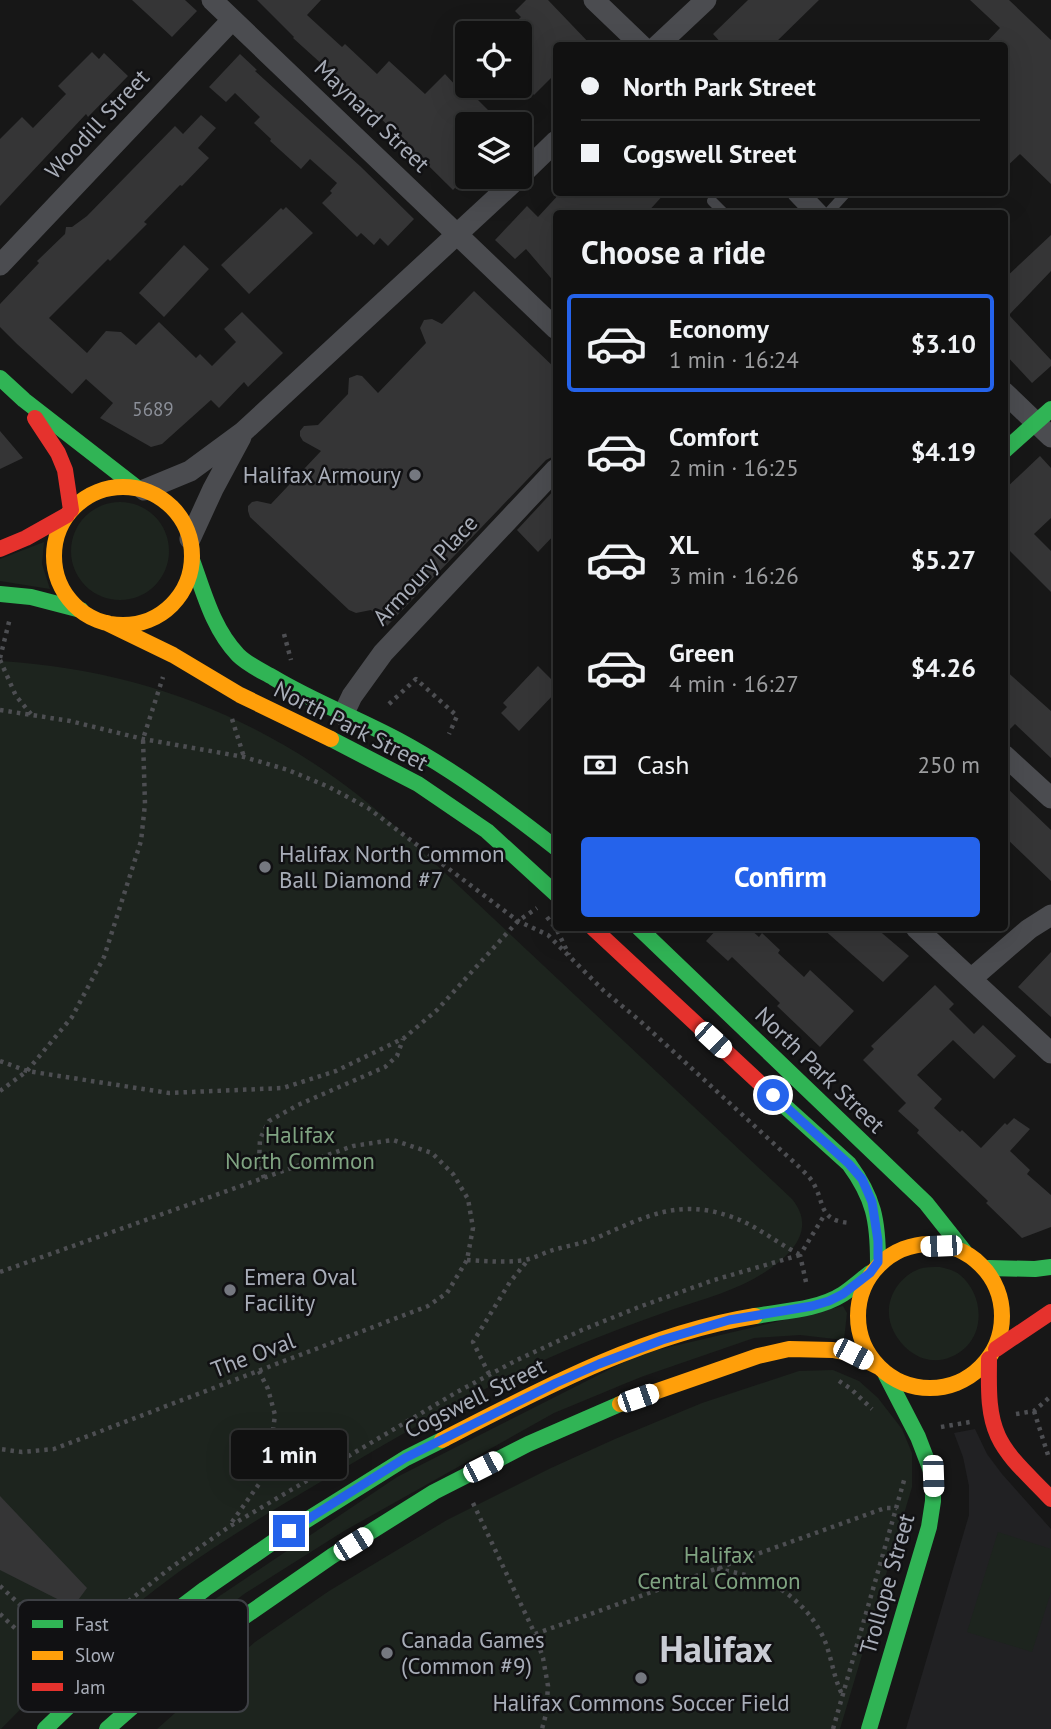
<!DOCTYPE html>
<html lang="en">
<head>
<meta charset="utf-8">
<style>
  :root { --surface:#111; --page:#1a1a1a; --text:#f1f3f6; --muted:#9c9d9f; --line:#303131; --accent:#2563eb }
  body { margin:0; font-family:"PT Sans",sans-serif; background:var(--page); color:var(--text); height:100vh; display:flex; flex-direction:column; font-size:26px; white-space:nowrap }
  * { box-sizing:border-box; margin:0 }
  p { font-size:23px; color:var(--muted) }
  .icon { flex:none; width:38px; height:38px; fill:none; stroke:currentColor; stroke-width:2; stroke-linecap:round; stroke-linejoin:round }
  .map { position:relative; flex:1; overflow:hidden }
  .panel { position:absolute; left:553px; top:210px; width:455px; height:721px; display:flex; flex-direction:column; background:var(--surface); border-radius:7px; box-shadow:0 7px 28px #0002,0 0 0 2px var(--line) }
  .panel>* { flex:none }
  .banner { position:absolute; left:553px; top:42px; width:455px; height:154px; border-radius:7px; box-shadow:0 7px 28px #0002,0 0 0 2px var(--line); display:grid; align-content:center; height:154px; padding:0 28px; background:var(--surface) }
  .tools { position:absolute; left:455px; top:21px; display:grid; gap:14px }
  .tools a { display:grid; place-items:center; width:77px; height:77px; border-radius:7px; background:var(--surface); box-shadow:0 7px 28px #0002,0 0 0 2px var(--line); font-size:35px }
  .end { position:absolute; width:32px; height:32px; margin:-16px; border:9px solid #2563eb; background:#fff; box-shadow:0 0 0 4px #fff }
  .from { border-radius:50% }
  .bubble { position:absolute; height:49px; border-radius:7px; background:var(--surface); box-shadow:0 7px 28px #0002,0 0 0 2px var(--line); font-size:23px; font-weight:600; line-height:49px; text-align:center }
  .car { position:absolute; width:21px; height:42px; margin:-21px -10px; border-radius:9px; box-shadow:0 0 5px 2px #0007; background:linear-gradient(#fff 24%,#345 0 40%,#fff 0 76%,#345 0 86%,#fff 0) }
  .banner b { display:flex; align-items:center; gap:24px; height:66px; font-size:26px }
  .banner b+b { border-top:2px solid var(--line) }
  .banner i { width:18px; height:18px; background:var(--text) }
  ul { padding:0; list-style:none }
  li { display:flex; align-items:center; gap:21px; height:98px; margin:0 14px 10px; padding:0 14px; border:4px solid transparent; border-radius:7px }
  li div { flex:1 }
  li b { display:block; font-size:26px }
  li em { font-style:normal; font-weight:600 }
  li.selected { border-color:var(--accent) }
  li>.icon { width:63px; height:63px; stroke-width:1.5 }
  h2 { padding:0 28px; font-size:32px; line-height:84px }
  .pay { display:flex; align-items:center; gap:18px; height:77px; padding:0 28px; font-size:26px }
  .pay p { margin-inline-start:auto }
  .cta { display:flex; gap:14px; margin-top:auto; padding:14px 28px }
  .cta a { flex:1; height:80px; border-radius:7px; background:var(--accent); color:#fff; font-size:28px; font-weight:600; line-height:80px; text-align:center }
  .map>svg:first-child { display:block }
</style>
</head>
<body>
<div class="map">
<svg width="1051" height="1729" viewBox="0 0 1051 1729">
  <rect width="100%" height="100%" fill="#171717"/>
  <path fill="#212123" d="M975 1429 987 1454 1002 1474 1051 1529V1729H906L969 1515V1486L963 1457 954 1433Z"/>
  <path fill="#1d241e" d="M71 551a49 49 0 1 1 98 0a49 49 0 1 1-98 0Z
    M44 542 42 564 50 589 0 581V559Z
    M0 661C151 670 284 726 396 827L792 1199C815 1227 795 1251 771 1268 742 1289 707 1298 674 1309 626 1326 578 1344 531 1366 466 1397 403 1433 341 1470 286 1502 231 1535 180 1571 115 1618 57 1672 1 1729H0Z
    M940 1267C947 1269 954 1270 960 1275 981 1292 986 1327 966 1347 940 1371 909 1360 894 1332 881 1308 894 1279 919 1269 925 1267 933 1267 940 1267Z
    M843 1306 847 1313 844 1340 800 1335 754 1338 641 1377 554 1413 344 1531 244 1594 159 1661 124 1696 114 1702 108 1700 103 1696 148 1644 397 1477 640 1354Z
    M833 1370 859 1381 878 1398 902 1429 912 1453V1487L840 1729H157L255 1642 329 1591 447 1520 551 1468 615 1439 702 1403 799 1371Z
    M998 1532 1051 1549V1592L1032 1652 967 1632Z"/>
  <path fill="#353536" d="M132 0H185L197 11 172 37Z
    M257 0H321L307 15 342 47 345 44 377 74 389 61 425 94 445 74 459 89 463 85 502 124H467V175L453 190 353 91 350 94 322 68 324 66 293 38 294 37Z
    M526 0H548L592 46H556V73L534 95 520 80V33H504L521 17 515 11Z
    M748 0H819L772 46H724L713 34Z
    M970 0H1009L1051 40V184L1020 154 1004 169V46H983L1000 28Z
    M92 52 99 59 104 53 128 76 88 117 86 114 0 206V139L22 117 33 128 66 94 58 86Z
    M240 54 257 70 255 71 360 166 414 219 388 246 380 238 374 245 361 233 357 237 322 203 332 193 330 191 337 183 310 159 301 169 270 141 271 139 254 123 260 117 235 93 226 102 209 87Z
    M201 115 216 128 198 148 209 158 182 186 180 185 144 222 147 224 110 261 108 259 49 318 87 353 106 331 121 332 136 345 159 322 196 358 200 354 212 366 236 342 224 329 242 312 283 353 248 387 244 382 219 408 211 400 162 444 151 447 100 418 113 403 86 379 72 394 17 344 0 327V304L39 263 37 261 65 234 66 227H72L87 216 175 126 183 134Z
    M561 192H666L646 214H556V284L526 249 515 259 495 240 527 206 538 217Z
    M286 207 313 233 249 294 221 265 281 208 283 210Z
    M1051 235V271L1009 315 1051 360V366L1032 383 1004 353V279Z
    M184 245 209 269 164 317 139 293Z
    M474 291 556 369V456L552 457 546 460 387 626 371 610 356 613 349 610 250 517 248 511V506L252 502 257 501 271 504 321 451 303 441 300 436V431L304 426 318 425 348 394 349 378 357 375 362 376 378 393 426 343 420 328 424 320 432 319 442 324Z
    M0 431 23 458 0 469Z
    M1040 456 1051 468V518L1034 534 1051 551V592L1004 545V490Z
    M556 488V533L538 552 517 530Z
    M538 666 556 684V692L519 731 501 713 507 707 503 703Z
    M1004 669 1051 711V758L1015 724 1004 735Z
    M1004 785 1051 830V881L1004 836Z
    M718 928H749L759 937 762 933 780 950 778 953 804 977 810 970 854 1011 820 1047 777 1006 780 1003 732 957 728 961 706 941Z
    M822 928H876L909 956 883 982Z
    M1051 952V1017L1018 987Z
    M935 985 954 1004 949 1009 974 1034 983 1025 1016 1056 994 1079 953 1040 917 1075 942 1099 934 1108 960 1132 962 1130 981 1148 1005 1123 1007 1125 1014 1118 1030 1129 1010 1151 1030 1170 1027 1174 1051 1195V1227L1022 1238 986 1203 988 1201 917 1133 919 1130 898 1111 906 1103 863 1060 874 1049 871 1046Z
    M0 1496 87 1588 73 1607 0 1570Z"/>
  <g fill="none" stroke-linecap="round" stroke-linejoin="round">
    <path stroke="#4d4e52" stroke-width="4.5" stroke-dasharray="3.5 5" stroke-linecap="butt" d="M284 634 291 660
      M0 658 10 618
      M0 660 16 696 31 714
      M389 704 416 679 457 716 449 734
      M0 710 70 721 143 739 244 757 288 770 329 787 368 808 518 921 548 935 604 991 639 1020 796 1164C801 1169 808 1175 812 1181 826 1203 817 1221 851 1223
      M232 719 244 757
      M547 917 557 930 569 955
      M0 1061 27 1071 169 1093 283 1088 336 1071 404 1038 437 1010 518 921 537 908
      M0 1091 27 1071 72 1017 104 957 141 841 145 804 143 739 163 677
      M264 1178 259 1162 260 1139 269 1121 298 1105 385 1067 397 1056 403 1039
      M467 1260C487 1261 505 1263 525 1260 534 1258 542 1254 550 1251 565 1246 582 1244 596 1238 643 1218 677 1198 729 1216 755 1224 775 1242 799 1254
      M0 1272 353 1146 393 1140 432 1153 453 1174 468 1199 473 1228 467 1260 447 1293 428 1306 54 1449 22 1452 0 1449
      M806 1282 800 1255 825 1214
      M489 1374 473 1342 510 1282 528 1260
      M839 1381 851 1389 872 1409
      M1034 1411 1048 1455
      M1016 1414 1034 1411 1051 1396
      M941 1427 970 1422
      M473 1503 535 1634 543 1658 548 1686 546 1714 542 1729
      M232 1522 259 1484 270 1453 275 1415 268 1389 259 1371
      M717 1569C733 1572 749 1575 764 1581 792 1591 820 1621 828 1650 833 1666 835 1681 843 1696
      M0 1586 31 1615 30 1621 21 1634
      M0 1614 21 1634 57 1674
      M535 1634 885 1508H897
      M55 1672 120 1608 169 1569 230 1526 457 1392 517 1360 582 1330 639 1307 714 1280 800 1255
      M833 1729 905 1477"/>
    <path stroke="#4b4c50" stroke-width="10" d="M862 46H868
      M712 201 725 214
      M827 214 847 192"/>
    <path stroke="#4b4c50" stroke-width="21" d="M212 0 556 329
      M594 0 642 46
      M657 46 706 0
      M520 176 556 141
      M797 192 818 214
      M0 265 232 20
      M1004 392 1051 437
      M144 490 190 471 243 432 519 177
      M190 539 213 489 241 437
      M343 715 352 696 383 653 556 469
      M1004 755 1051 798
      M916 928 1051 1053
      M971 979 1029 929 1051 915"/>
    <path stroke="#30b455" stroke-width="16" d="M0 378 24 400 136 487
      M1004 451 1051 409
      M192 560C204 593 213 629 238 655 248 665 262 671 274 678 314 702 357 718 398 740 454 770 506 809 556 848
      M0 594 31 597 81 610
      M331 739 418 784 487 831 556 894
      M639 928 926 1203 964 1251
      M778 1100 849 1164C874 1198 878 1221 878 1262
      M988 1268 1035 1269 1051 1267
      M755 1316C783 1311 818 1310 843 1294 852 1288 861 1280 870 1273
      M45 1729 139 1639 205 1589 289 1531 406 1458 442 1440
      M107 1729 202 1646 332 1556 434 1492 528 1444 620 1404
      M869 1729 929 1527 933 1501V1476L918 1437 886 1375"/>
    <path stroke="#ff9f0a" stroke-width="16" d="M54 556a69 69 0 1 1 138 0a69 69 0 1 1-138 0Z
      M107 623 173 655 240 695 331 739
      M858 1316a72 72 0 1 1 144 0a72 72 0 1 1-144 0Z
      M620 1404 758 1356 789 1349 833 1350 853 1354 879 1367
      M442 1440C541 1389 644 1334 755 1316"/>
    <path stroke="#e5322d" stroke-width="16" d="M35 418 58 453 65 470 71 510
      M0 549 26 538 67 515
      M593 928 778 1100
      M996 1349 1051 1312
      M989 1359C989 1384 987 1412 998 1436 1009 1460 1033 1479 1051 1499"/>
  </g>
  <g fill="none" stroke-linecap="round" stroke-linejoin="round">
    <path stroke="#2563eb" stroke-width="9" d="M289 1531 405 1458 556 1383 599 1364 662 1340 729 1320 812 1306 829 1301 843 1294 870 1273 878 1262V1241L872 1202 862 1179 849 1164 773 1095"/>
  </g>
  <g fill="#757880" stroke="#111113" stroke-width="2.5">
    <circle cx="415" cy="475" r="7"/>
    <circle cx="265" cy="867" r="7"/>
    <circle cx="230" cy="1290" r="7"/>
    <circle cx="387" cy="1653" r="7"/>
    <circle cx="641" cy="1678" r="7"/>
  </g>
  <g text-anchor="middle" stroke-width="5" stroke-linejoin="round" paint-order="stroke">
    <g font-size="19" fill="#8b8f98">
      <text x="153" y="416">5689</text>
    </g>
    <g font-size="23" fill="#a8adb8" stroke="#111113">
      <text transform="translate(372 116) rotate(44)" y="8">Maynard Street</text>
      <text transform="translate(97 124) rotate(-47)" y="8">Woodill Street</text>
      <text transform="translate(425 570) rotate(-47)" y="8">Armoury Place</text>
      <text transform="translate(351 726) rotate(27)" y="8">North Park Street</text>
      <text transform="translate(820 1070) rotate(44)" y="8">North Park Street</text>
      <text transform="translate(253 1355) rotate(-21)" y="8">The Oval</text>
      <text transform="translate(475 1398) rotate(-26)" y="8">Cogswell Street</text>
      <text transform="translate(887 1584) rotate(-74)" y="8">Trollope Street</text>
    </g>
    <g font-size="23" fill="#a8adb8" stroke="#111113" text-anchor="start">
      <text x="401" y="483" text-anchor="end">Halifax Armoury</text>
      <text x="279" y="862">Halifax North Common<tspan x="279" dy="26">Ball Diamond #7</tspan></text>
      <text x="244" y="1285">Emera Oval<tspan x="244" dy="26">Facility</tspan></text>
      <text x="401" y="1648">Canada Games<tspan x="401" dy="26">(Common #9)</tspan></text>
      <text x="641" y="1711" text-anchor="middle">Halifax Commons Soccer Field</text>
    </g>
    <g font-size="23" fill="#7fa381" stroke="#111113">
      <text x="300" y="1143">Halifax<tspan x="300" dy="26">North Common</tspan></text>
      <text x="719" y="1563">Halifax<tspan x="719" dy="26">Central Common</tspan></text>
    </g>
    <g font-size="37" font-weight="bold" fill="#c9ccd4" stroke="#111113">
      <text x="716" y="1662">Halifax</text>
    </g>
  </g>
  <rect x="18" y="1600" width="230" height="112" rx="10" fill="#111113" stroke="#3e4045" stroke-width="2"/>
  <rect x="32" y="1620" width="31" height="8" fill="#30b455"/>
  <rect x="32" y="1651" width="31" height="9" fill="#ff9f0a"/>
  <rect x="32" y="1683" width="31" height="8" fill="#e5322d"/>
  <g font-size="19" fill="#a8adb8">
    <text x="75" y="1631">Fast</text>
    <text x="75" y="1662">Slow</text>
    <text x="75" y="1694">Jam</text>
  </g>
</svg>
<div class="tools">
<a><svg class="icon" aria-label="locate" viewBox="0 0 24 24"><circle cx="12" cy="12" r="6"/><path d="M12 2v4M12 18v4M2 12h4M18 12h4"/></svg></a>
<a><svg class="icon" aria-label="layers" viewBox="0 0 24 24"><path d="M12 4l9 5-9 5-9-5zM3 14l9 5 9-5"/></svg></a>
</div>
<i class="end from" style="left:773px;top:1095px"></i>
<i class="end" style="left:289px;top:1531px"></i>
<div class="bubble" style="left:231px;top:1430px;width:116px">1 min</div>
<i class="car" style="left:713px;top:1040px;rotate:133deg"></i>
<i class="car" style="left:941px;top:1246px;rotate:268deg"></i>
<i class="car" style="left:853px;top:1354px;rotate:117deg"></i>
<i class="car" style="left:638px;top:1398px;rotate:71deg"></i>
<i class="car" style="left:483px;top:1467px;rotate:63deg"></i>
<i class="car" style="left:933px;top:1476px;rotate:178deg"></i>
<i class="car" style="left:353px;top:1544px;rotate:58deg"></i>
<div class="banner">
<b><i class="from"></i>North Park Street</b>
<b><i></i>Cogswell Street</b>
</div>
<section class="panel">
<h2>Choose a ride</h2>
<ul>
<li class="selected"><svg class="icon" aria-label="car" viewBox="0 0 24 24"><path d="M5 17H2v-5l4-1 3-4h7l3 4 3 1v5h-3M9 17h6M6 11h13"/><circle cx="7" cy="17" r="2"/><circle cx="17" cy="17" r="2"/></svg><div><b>Economy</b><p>1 min · 16:24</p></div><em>$3.10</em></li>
<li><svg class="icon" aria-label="car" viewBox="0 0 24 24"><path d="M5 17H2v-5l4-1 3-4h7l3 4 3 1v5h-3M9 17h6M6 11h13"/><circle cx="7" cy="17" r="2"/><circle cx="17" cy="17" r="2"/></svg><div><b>Comfort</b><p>2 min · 16:25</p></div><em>$4.19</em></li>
<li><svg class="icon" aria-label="car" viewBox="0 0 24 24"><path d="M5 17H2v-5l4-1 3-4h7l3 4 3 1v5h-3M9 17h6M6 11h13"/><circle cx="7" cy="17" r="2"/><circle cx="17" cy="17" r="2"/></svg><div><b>XL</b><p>3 min · 16:26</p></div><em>$5.27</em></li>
<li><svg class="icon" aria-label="car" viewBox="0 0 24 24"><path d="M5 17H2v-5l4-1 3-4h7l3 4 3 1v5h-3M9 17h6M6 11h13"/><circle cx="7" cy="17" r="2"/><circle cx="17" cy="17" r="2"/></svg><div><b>Green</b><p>4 min · 16:27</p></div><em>$4.26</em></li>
</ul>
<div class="pay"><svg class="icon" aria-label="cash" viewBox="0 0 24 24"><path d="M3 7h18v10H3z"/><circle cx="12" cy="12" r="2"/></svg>Cash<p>250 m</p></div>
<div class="cta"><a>Confirm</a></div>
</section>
</div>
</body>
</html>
